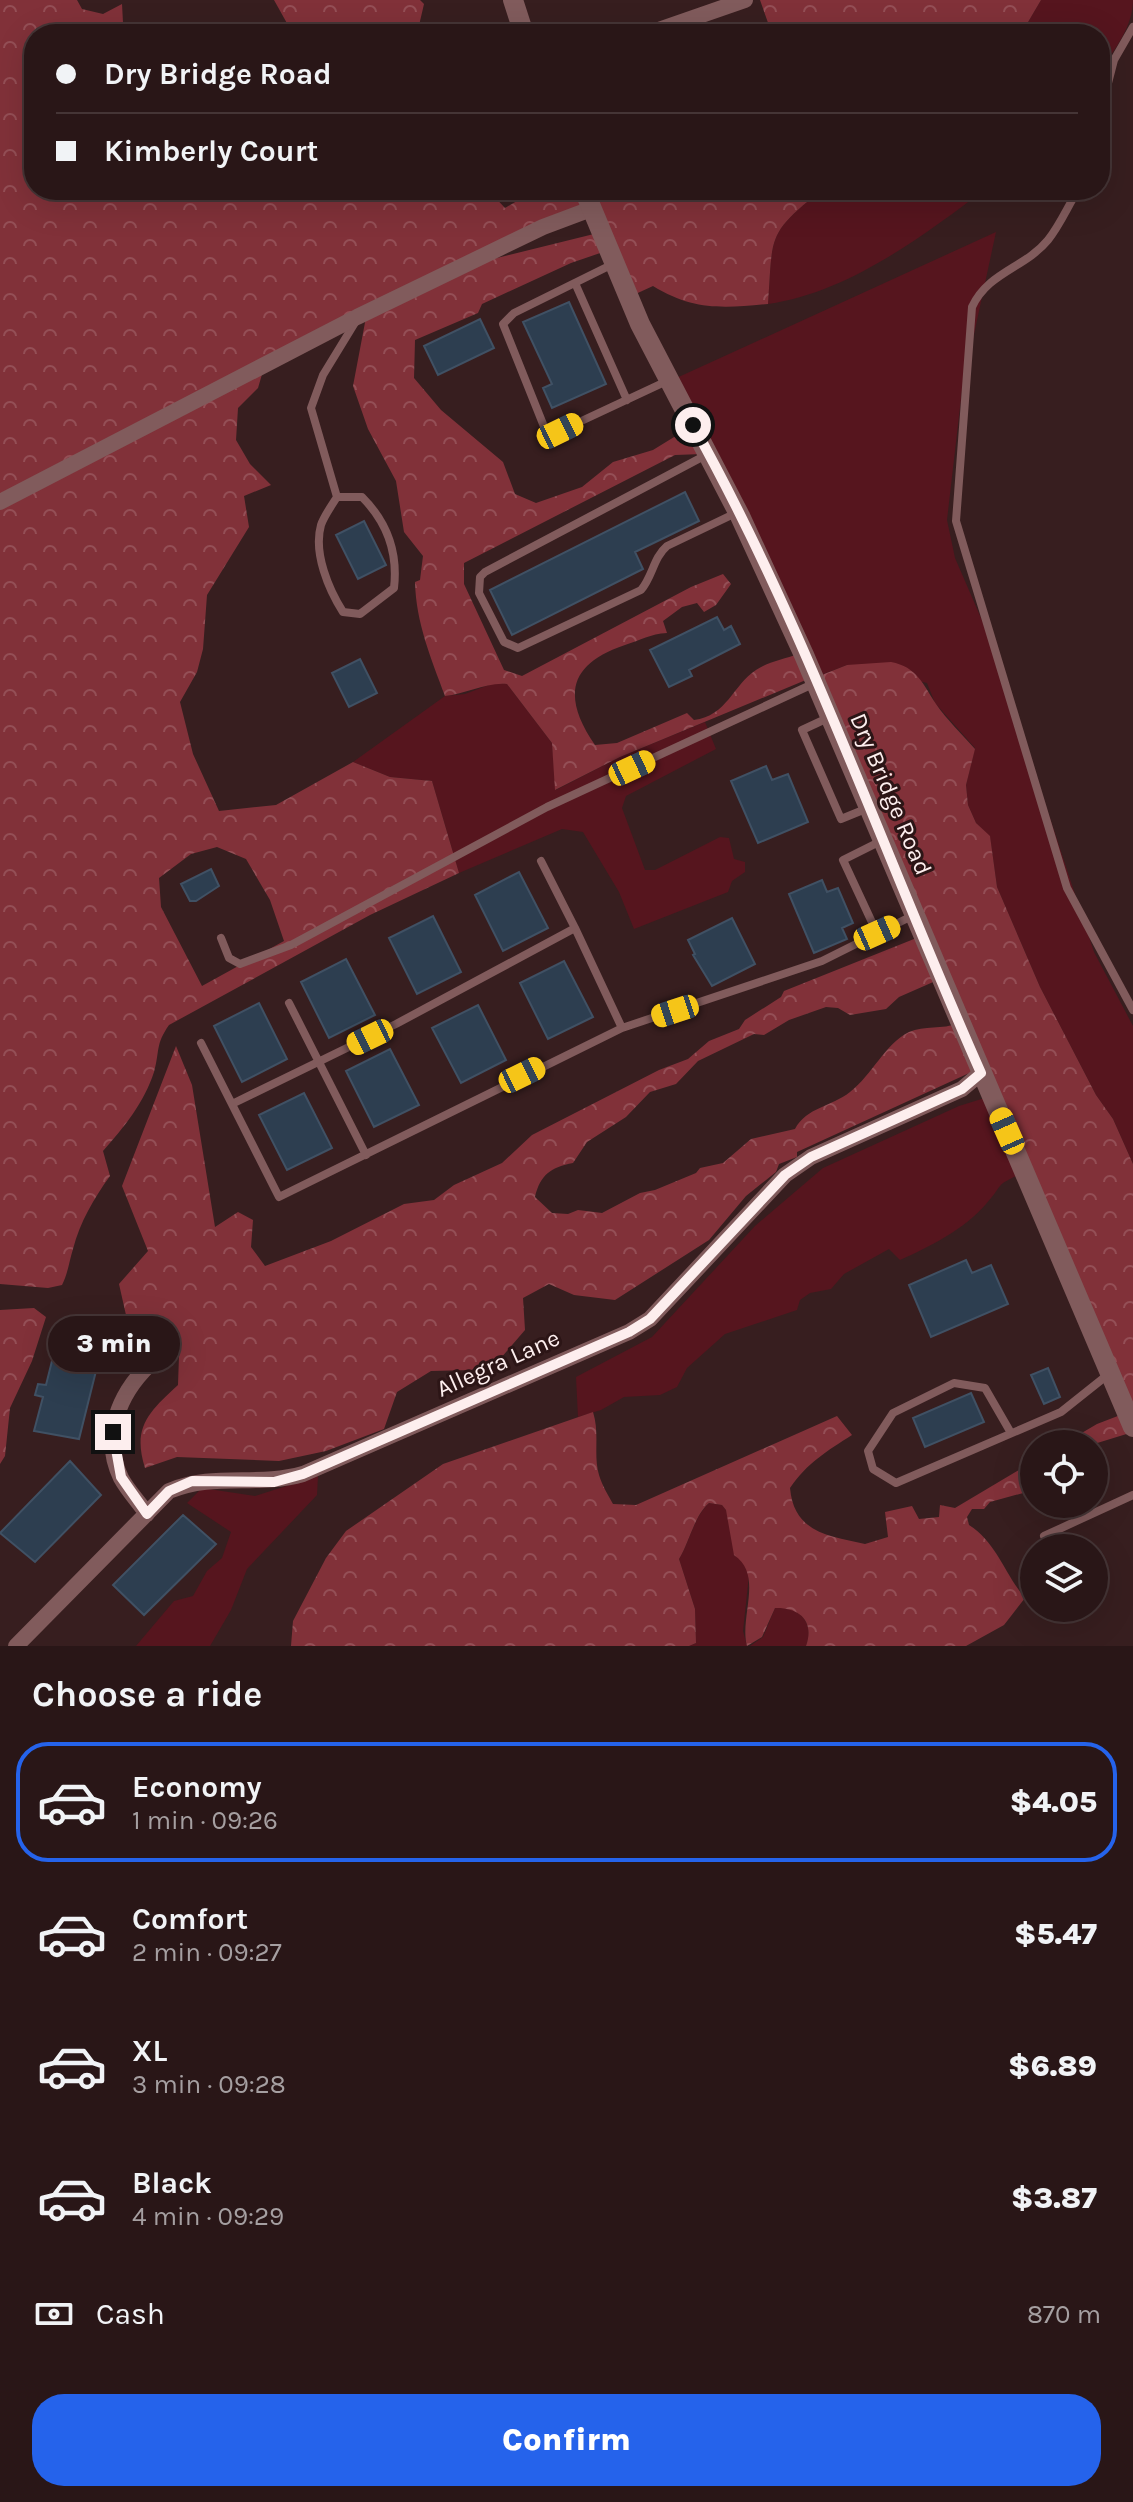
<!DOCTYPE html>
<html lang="en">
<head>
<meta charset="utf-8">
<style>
  :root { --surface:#291617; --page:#311f20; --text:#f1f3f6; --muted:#a59fa1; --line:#453536; --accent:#2563eb }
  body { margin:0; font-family:Karla,sans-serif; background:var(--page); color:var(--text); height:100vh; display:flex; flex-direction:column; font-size:30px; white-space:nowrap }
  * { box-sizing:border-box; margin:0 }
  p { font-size:26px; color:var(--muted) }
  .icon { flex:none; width:44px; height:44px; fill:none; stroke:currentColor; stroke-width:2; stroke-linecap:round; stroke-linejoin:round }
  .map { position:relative; height:1646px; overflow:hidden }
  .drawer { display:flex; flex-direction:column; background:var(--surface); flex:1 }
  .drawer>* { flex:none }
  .hud { position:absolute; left:24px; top:24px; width:1086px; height:176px; border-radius:32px; box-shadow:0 8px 32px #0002,0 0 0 2px var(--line); display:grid; align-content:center; height:176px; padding:0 32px; background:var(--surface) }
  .controls { position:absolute; left:1020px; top:1430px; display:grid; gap:16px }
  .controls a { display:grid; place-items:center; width:88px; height:88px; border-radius:50%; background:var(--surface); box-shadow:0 8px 32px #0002,0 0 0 2px var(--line); font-size:40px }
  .end { position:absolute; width:36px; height:36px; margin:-18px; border:10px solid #fdeeee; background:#111; box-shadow:0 0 0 4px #111 }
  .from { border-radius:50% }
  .bubble { position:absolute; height:56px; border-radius:28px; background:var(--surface); box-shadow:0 8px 32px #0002,0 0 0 2px var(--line); font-size:26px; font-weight:800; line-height:56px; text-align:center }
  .car { position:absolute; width:24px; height:48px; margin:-24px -12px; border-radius:10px; box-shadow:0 0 6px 2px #0007; background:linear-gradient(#f5c518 24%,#345 0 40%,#f5c518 0 76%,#345 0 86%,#f5c518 0) }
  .hud b { display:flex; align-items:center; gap:28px; height:76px; font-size:30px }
  .hud b+b { border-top:2px solid var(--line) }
  .hud i { width:20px; height:20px; background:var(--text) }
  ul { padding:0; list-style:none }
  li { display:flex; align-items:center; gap:24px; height:120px; margin:0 16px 12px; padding:0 16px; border:4px solid transparent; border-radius:32px }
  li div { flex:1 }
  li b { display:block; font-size:30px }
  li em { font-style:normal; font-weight:800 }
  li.active { border-color:var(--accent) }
  li>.icon { width:72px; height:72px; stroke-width:1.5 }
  h2 { padding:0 32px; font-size:36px; line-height:96px }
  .pay { display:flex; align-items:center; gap:20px; height:88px; padding:0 32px; font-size:30px }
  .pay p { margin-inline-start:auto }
  .button { display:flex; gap:16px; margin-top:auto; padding:16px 32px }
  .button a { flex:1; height:92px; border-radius:32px; background:var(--accent); color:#fff; font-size:32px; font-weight:800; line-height:92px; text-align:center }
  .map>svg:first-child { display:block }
</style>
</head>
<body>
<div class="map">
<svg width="1133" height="1646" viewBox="0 0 1133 1646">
  <defs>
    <pattern id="forest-crowns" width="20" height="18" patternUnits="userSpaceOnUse" patternTransform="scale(2)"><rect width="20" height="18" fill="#813139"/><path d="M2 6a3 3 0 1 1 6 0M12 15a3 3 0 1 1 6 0" fill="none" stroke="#944f56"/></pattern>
  </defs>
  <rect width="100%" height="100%" fill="#371e1f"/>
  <path fill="#56151e" d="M1041 0H1133C1133 26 1115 50 1100 70V34H1021Z
    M822 190H984C922 237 847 293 768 304 773 236 766 234 822 190Z
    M996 232 962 390 947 520 955 558 994 648 1094 952 1133 1026V1164L1113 1119 1096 1095 1040 987 997 887 990 837 976 823 968 805 966 785 975 748 935 703 927 683 847 665 813 678 672 380Z
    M494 683 507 684 552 743 556 790 620 757 705 722 716 749 626 796 622 808 645 870H655L720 837 729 838 734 859 745 862V872L732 881 728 892 634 929 619 892 583 832 562 829 459 873 432 781 390 777 353 762 445 696 465 694Z
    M991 1096 1023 1173C993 1186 1005 1183 986 1204 965 1229 929 1247 900 1260L889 1249 844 1274 831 1289 810 1293 800 1300 797 1310 725 1334 687 1368 677 1387 660 1395 624 1397 601 1410 578 1417 576 1377 652 1337 755 1226 823 1168 959 1106Z
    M318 1476 317 1495 247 1569 231 1610 210 1646H136L174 1601 193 1596 207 1571 222 1558 231 1532 187 1503 202 1488 255 1496Z
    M709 1503 722 1505 726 1510 749 1575 743 1631 747 1646H689L696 1643 695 1609 679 1559C690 1541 694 1517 709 1503Z
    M792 1607C806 1618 813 1628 806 1646H750L763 1637 775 1608Z"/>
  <path fill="url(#forest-crowns)" fill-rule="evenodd" d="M0 0H77L82 9 103 14 122 4 123 23 117 34H34V190H488L505 208 536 190H822C766 234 773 236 768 304 723 308 694 311 653 286L629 297 606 251 571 263 482 304 478 313 415 340 414 378 441 410 503 462 515 494 536 503 582 487 613 462 653 450 692 426 702 454 675 455 464 563V584L504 670 522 676 691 587 723 574 731 584 716 605 704 612 697 603 682 607 663 621 667 633C650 634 641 640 625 645 568 664 562 697 595 745L617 743 687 713 694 720C727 716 733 685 756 670 767 662 785 659 798 654L813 677 620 757 555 790 552 743 507 684C486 682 466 694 445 696 431 658 416 623 415 582L420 580 423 556 404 532 396 481 368 429 353 386 367 312 265 364 258 388 238 408 236 440 250 464 271 485 244 496 249 527 207 595 203 649 197 672 180 702 193 754 219 811 276 805 353 762 390 777 432 781 459 873 370 915 169 1025C155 1045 160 1051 154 1072 144 1103 124 1127 103 1151L110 1176C94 1198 80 1222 73 1249 69 1262 68 1273 62 1285L48 1288 0 1284ZM594 215 598 233 452 269ZM217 847 246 859 270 900 284 941 202 986 161 907 159 878 191 854Z
    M274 0H420L424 4 417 34H293Z
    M760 0H1041L1021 34H772Z
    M891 662C917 667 923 684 936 704 947 720 962 734 975 749L966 785 968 805 976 823 990 836 997 887 1040 987 1096 1095 1113 1119 1133 1164V1432L1094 1444H1063L1097 1424 1123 1414 978 1069 797 1152V1157L779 1164 776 1172 746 1196 709 1240 615 1300 574 1295 549 1284 523 1298 525 1330 500 1359 471 1370 431 1371 397 1392 384 1429 326 1451 279 1461 177 1457 145 1468C132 1427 149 1412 178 1385L179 1356 152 1330 126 1315 119 1284 148 1251 122 1186 176 1046 192 1085 215 1227 238 1212 253 1220 251 1247 265 1266 331 1241 404 1204 434 1200 454 1185 502 1163 532 1135 659 1070 688 1059 709 1041 739 1029 745 1020 781 997 784 991 919 937 814 678 847 665ZM940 979 958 1023C943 1030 924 1025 909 1032 884 1045 873 1074 850 1092 831 1107 807 1107 795 1129L751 1139 723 1163 700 1168 696 1173 655 1190 640 1193 602 1213 578 1210 568 1214 552 1213 535 1197C540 1175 551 1167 573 1163L587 1142 626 1117 650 1092 676 1084 698 1061 754 1034 764 1035 789 1020 826 1007 838 1008 850 1015 886 1009 899 997Z
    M34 1308 46 1317 32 1361 10 1408 5 1456 0 1464V1310Z
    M593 1412C600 1434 593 1455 599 1475 602 1485 608 1495 613 1504L636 1505 837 1416 852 1435C827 1451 807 1463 790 1488 794 1534 831 1536 865 1544L888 1537 885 1512 912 1506 919 1519 939 1517 940 1505 955 1508 1034 1461V1490L990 1502 984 1509H972L967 1517 969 1525C997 1543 1004 1573 1025 1598L1004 1625 966 1646H806C815 1621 799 1607 775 1608L762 1637 747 1646C739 1617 764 1575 734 1555L726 1510 722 1505 709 1503C694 1516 690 1541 679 1559L695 1609 696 1643 689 1646H291L293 1621 326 1558 346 1531 443 1464Z"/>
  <path fill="#2d3e50" stroke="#405164" stroke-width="2" d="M569 302 606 384 552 408 543 388 552 384 523 322Z
    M480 319 494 348 438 375 424 346Z
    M685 492 699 521 635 552 643 569 512 635 490 590Z
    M364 521 386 565 358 579 336 535Z
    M717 617 724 630 731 626 740 644 689 670 692 676 669 687 650 650Z
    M360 659 377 693 349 707 332 673Z
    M766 766 772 780 788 774 808 822 758 843 731 781Z
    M211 869 219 886 196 901H190L181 884Z
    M519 872 548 928 503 951 475 895Z
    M822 880 827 892 838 888 853 923 842 928 847 939 814 953 789 894Z
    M433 916 461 972 417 994 389 938Z
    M732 918 755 964 712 986 693 955 695 954 688 940Z
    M346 959 375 1015 329 1038 301 982Z
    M564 961 593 1017 548 1039 520 983Z
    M259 1003 287 1059 242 1082 214 1026Z
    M478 1005 506 1060 461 1083 432 1028Z
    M390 1049 419 1105 374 1127 346 1071Z
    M304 1093 332 1148 287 1170 259 1115Z
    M966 1260 972 1273 991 1265 1008 1304 931 1337 909 1285Z
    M59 1333 102 1347 79 1439 34 1431 43 1397 35 1395 38 1384 46 1385Z
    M1048 1368 1060 1397 1044 1404 1031 1375Z
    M971 1393 984 1422 925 1447 913 1418Z
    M70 1461 101 1495 35 1562 0 1533Z
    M183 1515 216 1544 144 1615 113 1585Z"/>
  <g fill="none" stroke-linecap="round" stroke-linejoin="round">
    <path stroke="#815b5c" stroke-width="8" d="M1100 114 1114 60 1133 27
      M1078 190C1068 206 1060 225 1048 240 1025 268 988 272 972 307L956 521 1067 888 1133 1010
      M613 264 514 313 503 324 545 429 560 431 667 381
      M575 283 627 400
      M708 454 485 572 480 577 479 593 504 642 518 648 641 590C653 576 653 558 667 546L738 512
      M337 497C332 505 324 516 321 525 313 553 329 590 343 612L360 614 394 588C398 553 387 522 362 497H337L311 408 323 375 356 321
      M830 717 802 730 841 819 868 808
      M541 861 575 928
      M877 933 843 860 881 841
      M221 938 229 958 240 964 291 945 547 807 815 683
      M289 1003 366 1155
      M201 1043 279 1197 622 1028 822 961 912 916
      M232 1104 396 1024 575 928 622 1028
      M1011 1433 985 1388 954 1383 893 1413 868 1451 873 1469 896 1483 1061 1412 1110 1373
      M1044 1536 1133 1495"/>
    <path stroke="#815b5c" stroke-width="16" d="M647 34 745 0
      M0 502 357 317 543 227 591 209
      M147 1514C139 1502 128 1491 121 1478 101 1437 119 1394 149 1365
      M16 1646 169 1491C214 1472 257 1487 303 1474L629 1332 650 1319 785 1175 811 1157 962 1089 981 1073"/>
    <path stroke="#815b5c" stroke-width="20" d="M513 0 524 34
      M584 190 640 324 740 516 804 655 1133 1427"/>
  </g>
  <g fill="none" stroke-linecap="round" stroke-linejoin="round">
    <path stroke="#fdeeee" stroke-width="10" d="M113 1432 121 1477 147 1514 169 1491 192 1481 274 1482 303 1474 629 1332 650 1319 785 1175 811 1157 962 1089 981 1073C885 858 808 631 693 425"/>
  </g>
  <g text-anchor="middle" stroke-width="6" stroke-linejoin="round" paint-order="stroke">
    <g font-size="24" fill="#fdeeee" stroke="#2c1516">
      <text transform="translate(891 794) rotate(67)" y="8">Dry Bridge Road</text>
      <text transform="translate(498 1363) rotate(-24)" y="8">Allegra Lane</text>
    </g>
  </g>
</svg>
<div class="controls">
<a><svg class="icon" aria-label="locate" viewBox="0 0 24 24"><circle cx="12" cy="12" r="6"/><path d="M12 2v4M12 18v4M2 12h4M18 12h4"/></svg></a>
<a><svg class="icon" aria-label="layers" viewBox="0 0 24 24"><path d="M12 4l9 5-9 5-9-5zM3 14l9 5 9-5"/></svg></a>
</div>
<i class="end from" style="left:693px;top:425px"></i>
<i class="end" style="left:113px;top:1432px"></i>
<div class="bubble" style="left:48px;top:1316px;width:132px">3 min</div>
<i class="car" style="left:560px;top:431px;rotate:64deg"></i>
<i class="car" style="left:632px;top:768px;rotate:65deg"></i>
<i class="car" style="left:877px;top:933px;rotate:66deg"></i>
<i class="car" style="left:675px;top:1011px;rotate:252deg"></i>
<i class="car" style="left:370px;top:1037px;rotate:244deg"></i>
<i class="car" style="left:522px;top:1075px;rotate:64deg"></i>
<i class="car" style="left:1007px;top:1131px;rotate:336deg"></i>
<div class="hud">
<b><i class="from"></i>Dry Bridge Road</b>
<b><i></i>Kimberly Court</b>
</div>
</div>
<section class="drawer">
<h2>Choose a ride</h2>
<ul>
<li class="active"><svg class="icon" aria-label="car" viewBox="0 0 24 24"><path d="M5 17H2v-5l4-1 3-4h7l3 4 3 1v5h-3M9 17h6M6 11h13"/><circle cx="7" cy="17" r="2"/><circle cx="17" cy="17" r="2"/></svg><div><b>Economy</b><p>1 min · 09:26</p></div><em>$4.05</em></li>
<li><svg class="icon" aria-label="car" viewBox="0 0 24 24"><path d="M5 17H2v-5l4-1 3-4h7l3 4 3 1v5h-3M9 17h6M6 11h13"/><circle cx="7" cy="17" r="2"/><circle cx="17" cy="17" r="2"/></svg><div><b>Comfort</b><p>2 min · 09:27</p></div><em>$5.47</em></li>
<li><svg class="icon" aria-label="car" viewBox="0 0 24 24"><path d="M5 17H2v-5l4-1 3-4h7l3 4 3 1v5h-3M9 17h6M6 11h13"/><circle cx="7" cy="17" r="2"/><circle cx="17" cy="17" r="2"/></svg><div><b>XL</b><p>3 min · 09:28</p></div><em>$6.89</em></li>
<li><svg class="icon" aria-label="car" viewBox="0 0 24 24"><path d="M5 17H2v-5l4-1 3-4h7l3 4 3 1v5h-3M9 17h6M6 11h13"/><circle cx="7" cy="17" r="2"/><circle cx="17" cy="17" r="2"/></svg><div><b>Black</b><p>4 min · 09:29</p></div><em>$3.87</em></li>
</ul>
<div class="pay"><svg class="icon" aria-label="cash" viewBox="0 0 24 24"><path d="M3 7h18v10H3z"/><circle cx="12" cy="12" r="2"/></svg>Cash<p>870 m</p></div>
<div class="button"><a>Confirm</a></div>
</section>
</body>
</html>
